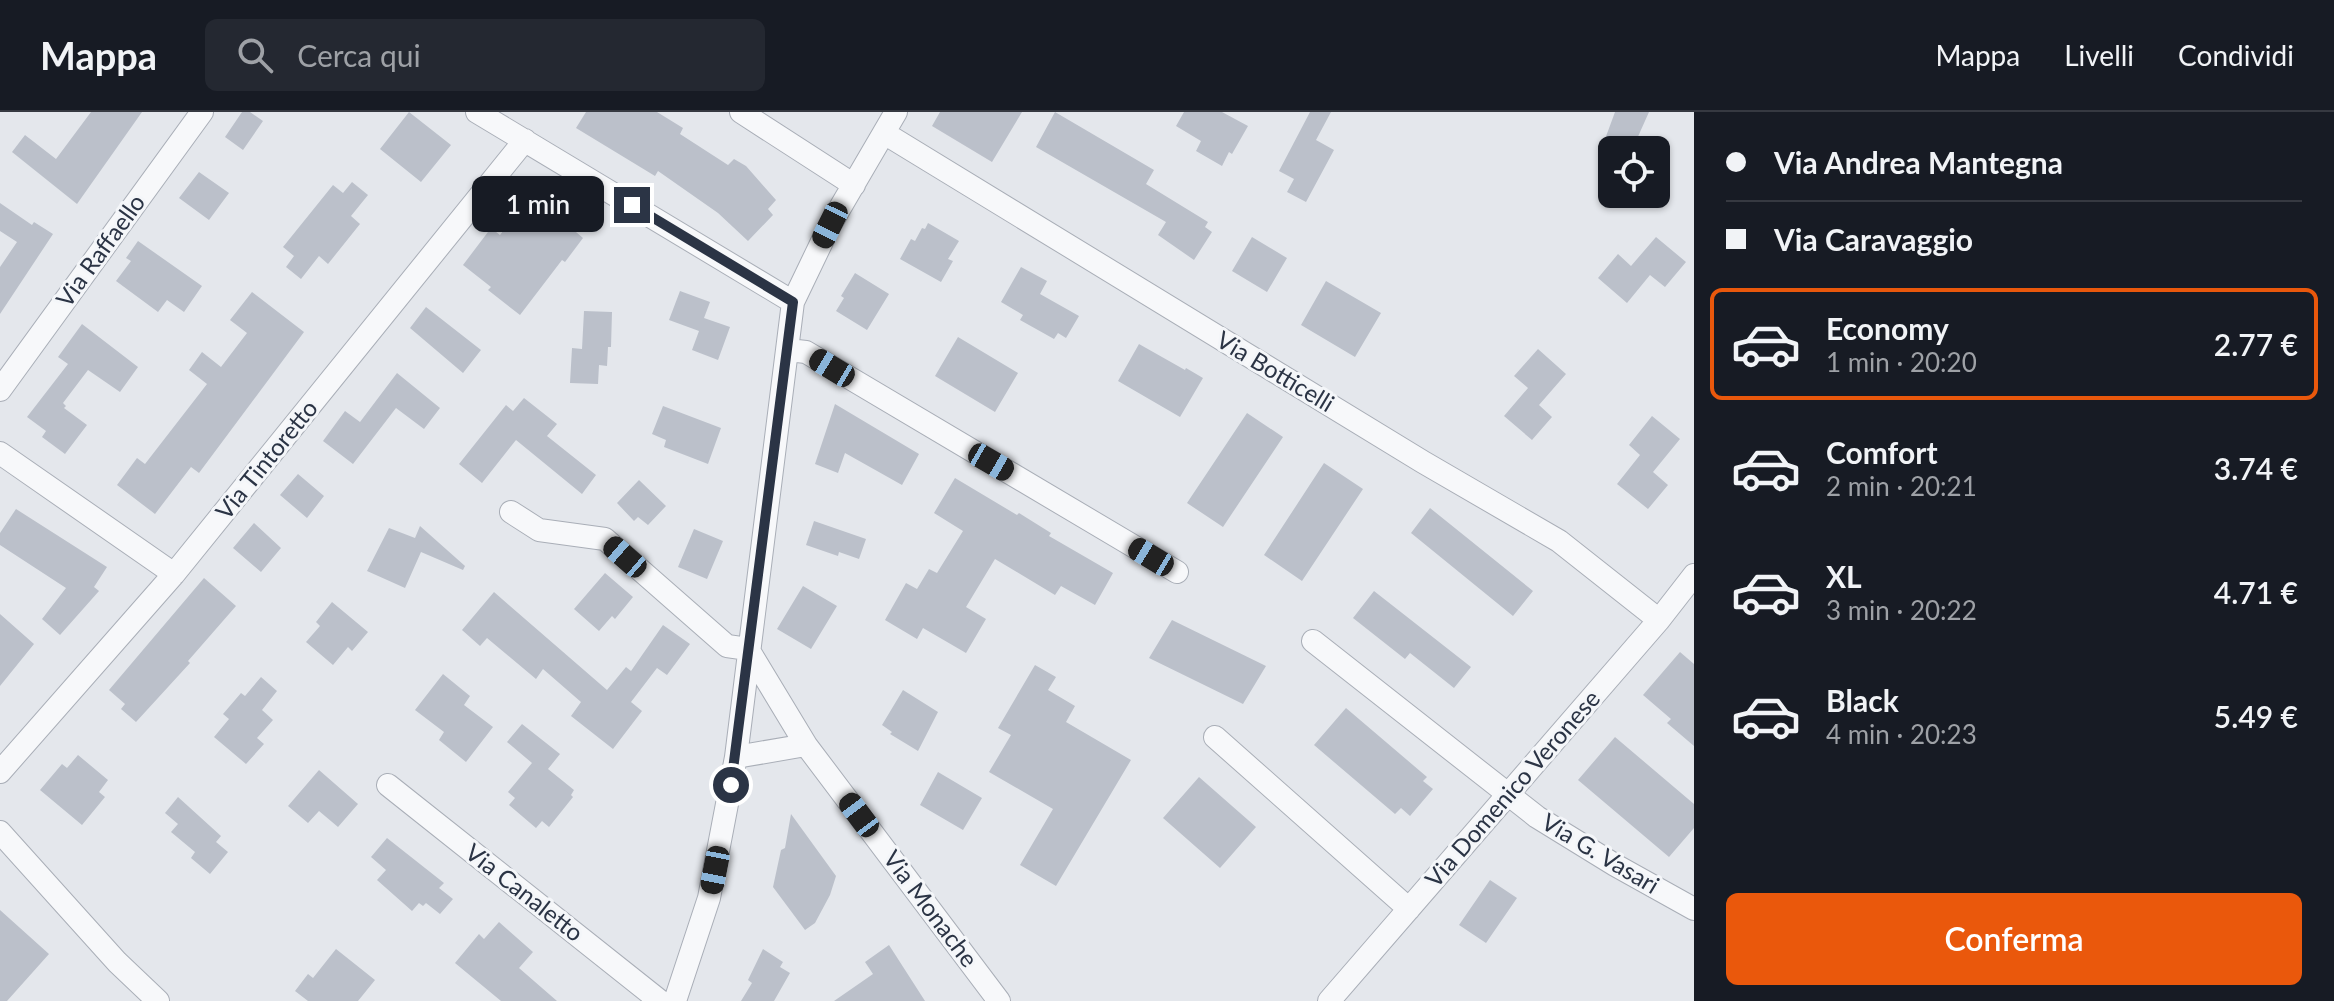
<!DOCTYPE html>
<html lang="it">
<head>
<meta charset="utf-8">
<style>
  :root { --surface:#171b24; --page:#242831; --text:#f1f3f6; --muted:#9ea1a6; --line:#363941; --accent:#ea580c }
  body { margin:0; font-family:Lato,sans-serif; background:var(--page); color:var(--text); height:100vh; display:flex; flex-direction:column; font-size:30px; white-space:nowrap }
  * { box-sizing:border-box; margin:0 }
  p { font-size:26px; color:var(--muted) }
  .icon { flex:none; width:44px; height:44px; fill:none; stroke:currentColor; stroke-width:2; stroke-linecap:round; stroke-linejoin:round }
  .map { position:relative; flex:1; overflow:hidden }
  .drawer { display:flex; flex-direction:column; background:var(--surface); width:640px }
  .drawer>* { flex:none }
  .guide { display:grid; align-content:center; height:176px; padding:0 32px; background:var(--surface) }
  .controls { position:absolute; left:1598px; top:24px; display:grid; gap:16px }
  .controls a { display:grid; place-items:center; width:72px; height:72px; border-radius:12px; background:var(--surface); box-shadow:0 2px 6px #0004; font-size:40px }
  .end { position:absolute; width:36px; height:36px; margin:-18px; border:10px solid #2b3445; background:#fff; box-shadow:0 0 0 4px #fff }
  .from { border-radius:50% }
  .bubble { position:absolute; height:56px; border-radius:12px; background:var(--surface); box-shadow:0 2px 6px #0004; font-size:26px; font-weight:600; line-height:56px; text-align:center }
  .car { position:absolute; width:24px; height:48px; margin:-24px -12px; border-radius:10px; box-shadow:0 0 6px 2px #0007; background:linear-gradient(#222 24%,#8ab4d8 0 40%,#222 0 76%,#8ab4d8 0 86%,#222 0) }
  .guide b { display:flex; align-items:center; gap:28px; height:76px; font-size:30px }
  .guide b+b { border-top:2px solid var(--line) }
  .guide i { width:20px; height:20px; background:var(--text) }
  ul { padding:0; list-style:none }
  li { display:flex; align-items:center; gap:24px; height:112px; margin:0 16px 12px; padding:0 16px; border:4px solid transparent; border-radius:12px }
  li div { flex:1 }
  li b { display:block; font-size:30px }
  li em { font-style:normal; font-weight:600 }
  li.current { border-color:var(--accent) }
  li>.icon { width:72px; height:72px; stroke-width:1.5 }
  .button { display:flex; gap:16px; margin-top:auto; padding:16px 32px }
  .button a { flex:1; height:92px; border-radius:12px; background:var(--accent); color:#fff; font-size:32px; font-weight:600; line-height:92px; text-align:center }
  header { display:flex; align-items:center; gap:48px; box-sizing:border-box; height:112px; padding:0 40px; background:var(--surface); border-bottom:2px solid var(--line) }
  header strong { font-size:38px }
  nav { display:flex; gap:44px; margin-inline-start:auto; font-size:28px }
  .search { width:560px; height:72px; background:var(--page); display:flex; align-items:center; gap:20px; box-sizing:border-box; padding:0 28px; border-radius:12px; color:var(--muted); font-size:30px }
  main { display:flex; flex:1; min-height:0 }
  .map>svg:first-child { display:block }
</style>
</head>
<body>
<header>
<strong>Mappa</strong>
<div class="search"><svg class="icon" aria-label="search" viewBox="0 0 24 24"><circle cx="10" cy="10" r="6"/><path d="M15 15l6 6"/></svg>Cerca qui</div>
<nav><a>Mappa</a><a>Livelli</a><a>Condividi</a></nav>
</header>
<main>
<div class="map">
<svg width="1694" height="889" viewBox="0 0 1694 889">
  <rect width="100%" height="100%" fill="#e4e7ec"/>
  <path fill="#bbc0ca" d="M91 0H142L77 92 12 40 25 23 56 47Z
    M242 0H250L263 9 243 38 225 25Z
    M409 0 451 33 421 70 380 37Z
    M586 0H657L683 16 680 22 728 53 734 47 746 54 776 88 768 97 773 103 748 129 718 101 658 59 655 64 576 16Z
    M940 0H1022L992 50 932 14Z
    M1055 0 1154 58 1146 72 1208 110 1205 115 1212 120 1194 148 1158 123 1166 110 1036 35Z
    M1184 0H1222L1248 14 1232 42 1229 40 1222 54 1196 39 1201 29 1176 14Z
    M1310 0H1331L1316 28 1334 38 1306 90 1287 80 1294 67 1279 59Z
    M1615 0H1649L1632 38H1601Z
    M199 60 229 81 209 108 179 86Z
    M352 70 368 83 351 104 360 112 328 152 319 144 301 167 286 155 294 144 283 135 333 73 343 81Z
    M526 89 543 97 546 94 578 118 576 120 583 126 565 150 562 148 520 203 488 178 491 175 463 153 491 116 500 123Z
    M0 91 32 113 34 110 53 122 0 202V155L17 130 0 119Z
    M928 111 959 129 948 147 953 149 941 170 900 147 911 127 915 129 922 116 925 117Z
    M1252 125 1287 146 1267 180 1232 159Z
    M1656 125 1686 150 1665 175 1650 163 1627 191 1598 166 1618 142 1631 154Z
    M138 129 202 174 184 200 167 188 158 200 116 169 131 149 126 146Z
    M1021 155 1047 169 1040 182 1079 204 1066 226 1058 221 1054 227 1020 208 1023 203 1001 190Z
    M855 161 889 182 867 218 836 199 844 186 841 184Z
    M1326 169 1381 201 1355 245 1301 213Z
    M680 179 710 190 704 206 730 215 718 248 692 238 699 219 669 208Z
    M252 180 304 220 199 361 191 355 155 402 117 373 137 346 145 352 207 272 189 258 202 240 221 255 247 221 230 208Z
    M426 195 481 238 463 261 410 216Z
    M584 199 612 200 611 235H608L607 254 599 253 598 272 570 271 572 236 582 237Z
    M82 212 138 255 120 280 88 258 63 291 66 294 64 296 87 313 65 342 42 325 46 319 27 305 68 252 58 245Z
    M958 225 1018 261 995 300 935 264Z
    M1139 232 1185 258 1186 256 1203 266 1180 305 1118 269Z
    M1538 237 1566 262 1539 293 1552 305 1532 328 1504 304 1528 276 1514 264Z
    M397 261 440 296 424 317 396 296 353 352 323 329 345 299 360 310Z
    M524 286 557 312 547 324 596 363 582 382 516 328 482 371 459 352 506 293 513 299Z
    M835 292 919 342 902 373 845 341 838 361 815 352Z
    M663 294 721 316 708 352 664 335 666 328 652 322Z
    M1247 301 1283 325 1223 415 1187 391Z
    M1652 304 1680 327 1653 360 1668 373 1648 397 1617 372 1640 343 1629 333Z
    M1324 351 1363 377 1302 469 1264 443Z
    M298 362 324 384 307 406 280 383Z
    M955 366 1017 403 1019 401 1051 421 1049 424 1113 461 1095 493 1061 474 1055 483 995 447 966 495 986 507 966 541 923 516 917 527 885 508 906 471 917 477 929 457 937 461 963 419 934 401Z
    M639 368 666 394 648 413 638 405 634 409 617 391Z
    M1430 396 1533 479 1513 504 1411 421Z
    M16 397 107 455 94 475 99 479 60 523 42 507 66 476 0 433V421Z
    M814 409 866 427 859 447 839 440 838 444 806 433Z
    M254 411 281 436 261 460 233 436Z
    M420 414 465 454 463 458 421 440 405 476 367 459 389 416 415 426Z
    M694 417 723 429 707 467 678 455Z
    M605 461 633 485 615 507 612 504 599 519 574 497Z
    M204 466 236 494 188 549 190 551 136 610 121 597 125 592 109 578Z
    M803 474 837 494 811 537 777 517Z
    M1374 479 1471 555 1454 576 1410 541 1405 547 1353 506Z
    M494 480 607 578 626 555 631 559 663 513 690 532 667 563 657 556 631 590 642 599 613 637 571 604 581 590 543 557 536 567 487 526 480 534 462 518Z
    M332 490 368 520 352 539 348 535 333 553 306 530 320 514 316 510Z
    M0 502 34 532 0 574Z
    M1172 508 1266 554 1243 592 1149 546Z
    M1680 540 1694 552V634L1667 611 1671 607 1643 583Z
    M1035 553 1056 565 1048 578 1075 594 1066 610 1131 648 1056 774 1020 753 1053 697 989 660 1011 623 998 616Z
    M443 562 470 584 464 593 493 615 466 650 439 628 444 620 415 598Z
    M261 565 277 579 262 598 273 608 257 626 264 632 246 652 214 625 229 607 223 602 241 581 245 584Z
    M903 578 938 600 918 639 890 622 892 620 882 613Z
    M1346 596 1427 665 1423 669 1433 677 1410 704 1401 696 1395 702 1314 633Z
    M522 612 560 642 548 657 574 678 571 683 573 685 549 715 542 709 536 716 509 693 515 686 508 680 532 651 507 630Z
    M1615 625 1694 692V716L1669 745 1578 668Z
    M78 643 108 668 99 680 105 685 82 713 40 678 62 652 67 656Z
    M319 658 358 692 338 715 319 699 308 711 288 694Z
    M938 660 982 686 963 718 920 693Z
    M1199 665 1256 715 1220 756 1163 706Z
    M178 685 221 724 216 730 228 740 210 762 191 746 195 740 171 720 178 712 165 701Z
    M791 702 836 764 830 783 815 811 805 818 773 775 781 738 785 736Z
    M387 726 444 771 439 776 453 787 440 802 426 791 423 794 419 791 412 799 377 768 386 758 371 745Z
    M1490 768 1517 786 1486 831 1459 813Z
    M0 798 49 842 7 889H0Z
    M499 810 533 840 519 856 557 889H501L455 851 479 822 484 827Z
    M889 833 925 889H834L873 862 865 850Z
    M336 837 375 868 358 889H308L295 879 308 862 313 866Z
    M763 837 783 850 780 855 790 861 774 889H741L752 871 748 868Z"/>
  <g fill="none" stroke-linecap="round" stroke-linejoin="round">
    <g stroke="#a9aeb7" stroke-width="24">
      <path id="minor" d="M477 0 793 190
        M741 0 854 73
        M884 21 1423 350 1559 429 1659 508
        M788 238 806 240 1177 460
        M0 278 202 0
        M0 341 174 462
        M511 400 539 418 605 427 727 534 748 537
        M1313 529 1537 705 1615 753 1694 797
        M748 537 806 633 999 889
        M1215 625 1409 797
        M736 645 806 633
        M0 660 174 462 525 28
        M388 673 660 889
        M0 720 117 850 158 889
        M675 889 709 786 736 645 793 190 830 113 896 0
        M1329 889 1659 508 1694 463"/>
    </g>
    <use href="#minor" stroke="#f7f8fa" stroke-width="22"/>
  </g>
  <g fill="none" stroke-linecap="round" stroke-linejoin="round">
    <path stroke="#2b3445" stroke-width="10" d="M632 93 793 190 731 673"/>
  </g>
  <g text-anchor="middle" stroke-width="6" stroke-linejoin="round" paint-order="stroke">
    <g font-size="24" fill="#2b3445" stroke="#f4f6f9">
      <text transform="translate(101 139) rotate(-54)" y="8">Via Raffaello</text>
      <text transform="translate(1275 260) rotate(31)" y="8">Via Botticelli</text>
      <text transform="translate(267 348) rotate(-51)" y="8">Via Tintoretto</text>
      <text transform="translate(1513 677) rotate(-49)" y="8">Via Domenico Veronese</text>
      <text transform="translate(1600 742) rotate(31)" y="8">Via G. Vasari</text>
      <text transform="translate(524 781) rotate(38)" y="8">Via Canaletto</text>
      <text transform="translate(930 797) rotate(53)" y="8">Via Monache</text>
    </g>
  </g>
</svg>
<div class="controls">
<a><svg class="icon" aria-label="locate" viewBox="0 0 24 24"><circle cx="12" cy="12" r="6"/><path d="M12 2v4M12 18v4M2 12h4M18 12h4"/></svg></a>
</div>
<i class="end from" style="left:731px;top:673px"></i>
<i class="end" style="left:632px;top:93px"></i>
<div class="bubble" style="left:472px;top:64px;width:132px">1 min</div>
<i class="car" style="left:830px;top:113px;rotate:206deg"></i>
<i class="car" style="left:832px;top:256px;rotate:301deg"></i>
<i class="car" style="left:991px;top:350px;rotate:120deg"></i>
<i class="car" style="left:625px;top:445px;rotate:311deg"></i>
<i class="car" style="left:1151px;top:445px;rotate:301deg"></i>
<i class="car" style="left:859px;top:703px;rotate:323deg"></i>
<i class="car" style="left:715px;top:758px;rotate:191deg"></i>
</div>
<section class="drawer">
<div class="guide">
<b><i class="from"></i>Via Andrea Mantegna</b>
<b><i></i>Via Caravaggio</b>
</div>
<ul>
<li class="current"><svg class="icon" aria-label="car" viewBox="0 0 24 24"><path d="M5 17H2v-5l4-1 3-4h7l3 4 3 1v5h-3M9 17h6M6 11h13"/><circle cx="7" cy="17" r="2"/><circle cx="17" cy="17" r="2"/></svg><div><b>Economy</b><p>1 min · 20:20</p></div><em>2.77 €</em></li>
<li><svg class="icon" aria-label="car" viewBox="0 0 24 24"><path d="M5 17H2v-5l4-1 3-4h7l3 4 3 1v5h-3M9 17h6M6 11h13"/><circle cx="7" cy="17" r="2"/><circle cx="17" cy="17" r="2"/></svg><div><b>Comfort</b><p>2 min · 20:21</p></div><em>3.74 €</em></li>
<li><svg class="icon" aria-label="car" viewBox="0 0 24 24"><path d="M5 17H2v-5l4-1 3-4h7l3 4 3 1v5h-3M9 17h6M6 11h13"/><circle cx="7" cy="17" r="2"/><circle cx="17" cy="17" r="2"/></svg><div><b>XL</b><p>3 min · 20:22</p></div><em>4.71 €</em></li>
<li><svg class="icon" aria-label="car" viewBox="0 0 24 24"><path d="M5 17H2v-5l4-1 3-4h7l3 4 3 1v5h-3M9 17h6M6 11h13"/><circle cx="7" cy="17" r="2"/><circle cx="17" cy="17" r="2"/></svg><div><b>Black</b><p>4 min · 20:23</p></div><em>5.49 €</em></li>
</ul>
<div class="button"><a>Conferma</a></div>
</section>
</main>
</body>
</html>
